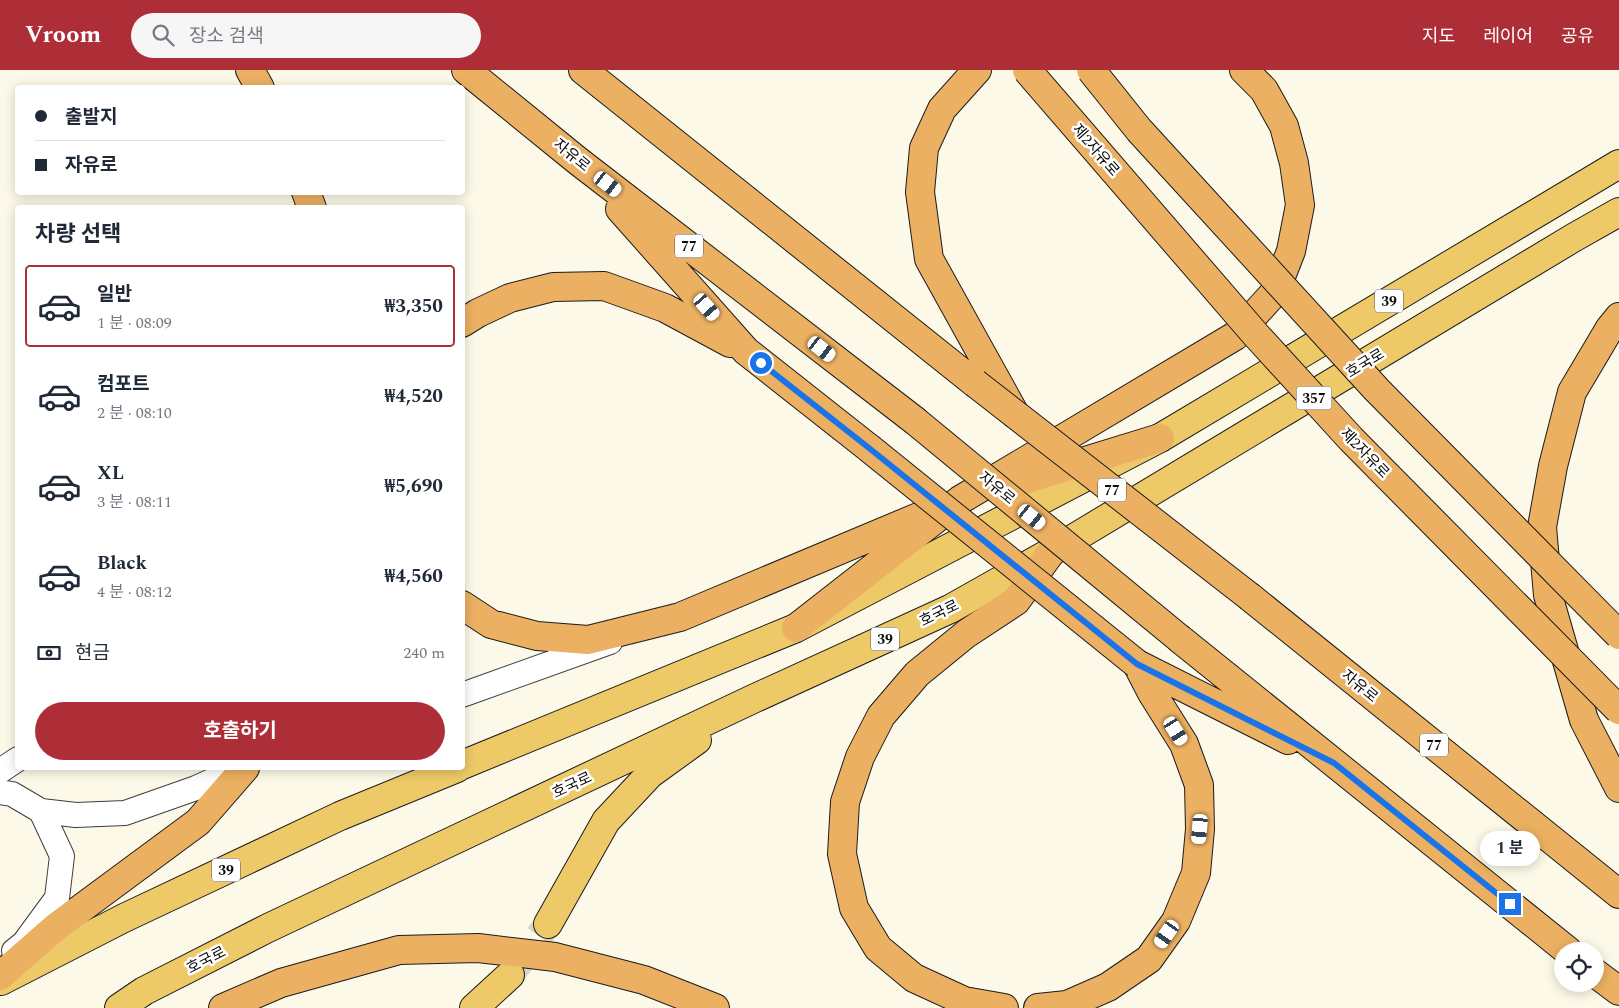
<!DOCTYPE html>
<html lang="ko">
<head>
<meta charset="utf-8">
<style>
  :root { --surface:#fff; --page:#f6f6f7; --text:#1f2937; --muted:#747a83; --line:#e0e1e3; --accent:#ae2e38 }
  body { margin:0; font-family:Spectral,"Noto Sans KR",serif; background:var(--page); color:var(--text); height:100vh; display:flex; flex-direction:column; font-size:19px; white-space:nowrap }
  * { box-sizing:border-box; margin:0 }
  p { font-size:16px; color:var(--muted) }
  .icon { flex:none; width:28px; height:28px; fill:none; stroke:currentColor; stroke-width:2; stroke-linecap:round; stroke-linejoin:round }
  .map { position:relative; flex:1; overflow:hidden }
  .panel { position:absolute; left:15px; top:135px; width:450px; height:565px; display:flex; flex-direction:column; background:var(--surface); border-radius:5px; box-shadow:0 2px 12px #0003 }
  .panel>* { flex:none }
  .top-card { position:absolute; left:15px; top:15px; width:450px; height:110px; border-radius:5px; box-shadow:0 2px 12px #0003; display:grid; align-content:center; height:110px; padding:0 20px; background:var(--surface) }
  .tools { position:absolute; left:1554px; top:872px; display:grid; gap:10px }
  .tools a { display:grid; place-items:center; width:50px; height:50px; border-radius:50%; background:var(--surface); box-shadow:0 2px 12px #0003; font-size:25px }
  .end { position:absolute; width:22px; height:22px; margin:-11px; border:6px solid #1a73e8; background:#fff; box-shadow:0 0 0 2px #fff }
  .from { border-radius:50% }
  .bubble { position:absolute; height:35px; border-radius:18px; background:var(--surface); box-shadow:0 2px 12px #0003; font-size:16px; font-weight:700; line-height:35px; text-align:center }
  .car { position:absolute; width:15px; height:30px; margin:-15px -8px; border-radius:6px; box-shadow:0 0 4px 1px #0007; background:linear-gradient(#fff 24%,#345 0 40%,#fff 0 76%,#345 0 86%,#fff 0) }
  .top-card b { display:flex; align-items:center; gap:18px; height:48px; font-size:19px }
  .top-card b+b { border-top:1px solid var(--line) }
  .top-card i { width:12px; height:12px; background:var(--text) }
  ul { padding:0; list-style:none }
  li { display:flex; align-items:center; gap:15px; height:82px; margin:0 10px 8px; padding:0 10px; border:2px solid transparent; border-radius:5px }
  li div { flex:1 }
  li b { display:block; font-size:19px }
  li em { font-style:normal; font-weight:700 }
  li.on { border-color:var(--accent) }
  li>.icon { width:45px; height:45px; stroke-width:1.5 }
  h2 { padding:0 20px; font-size:22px; line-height:60px }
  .pay { display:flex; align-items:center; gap:12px; height:55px; padding:0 20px; font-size:19px }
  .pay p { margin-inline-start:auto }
  .primary-button { display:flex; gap:10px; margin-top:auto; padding:10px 20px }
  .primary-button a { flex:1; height:58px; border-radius:30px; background:var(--accent); color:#fff; font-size:20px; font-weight:700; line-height:58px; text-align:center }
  header { display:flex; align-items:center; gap:30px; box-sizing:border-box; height:70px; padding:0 25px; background:var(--accent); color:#fff }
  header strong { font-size:24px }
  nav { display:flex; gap:28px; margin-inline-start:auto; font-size:18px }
  .search { width:350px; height:45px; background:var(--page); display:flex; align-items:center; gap:12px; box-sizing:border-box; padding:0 18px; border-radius:28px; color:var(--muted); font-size:19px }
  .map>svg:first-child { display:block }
</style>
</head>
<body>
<header>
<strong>Vroom</strong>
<div class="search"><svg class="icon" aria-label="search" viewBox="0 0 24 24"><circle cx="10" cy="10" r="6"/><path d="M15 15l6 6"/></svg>장소 검색</div>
<nav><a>지도</a><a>레이어</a><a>공유</a></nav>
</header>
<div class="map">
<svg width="1619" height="938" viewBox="0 0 1619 938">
  <rect width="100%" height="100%" fill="#fdf9e8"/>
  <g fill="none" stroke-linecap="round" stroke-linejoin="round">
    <path stroke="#d9d5c7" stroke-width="28" stroke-dasharray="28 14" stroke-linecap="butt" d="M514 900 548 854"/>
    <g stroke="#3d3d3d" stroke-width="26">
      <path id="minor" d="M462 625 610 572
        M0 701 18 689
        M0 722 12 724 41 741 76 745 125 743 196 718 240 698
        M14 881 24 873 57 828 62 786 41 741"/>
    </g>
    <g stroke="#1b1b1b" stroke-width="30">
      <path id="primary" d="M462 695 796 558 1160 368 1619 94
        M548 854 606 751 650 704 697 670
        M1 911 124 848 340 746 457 698
        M119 938 144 921 268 858 753 629 950 539 1051 482 1573 168 1619 142
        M474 938 510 905"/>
    </g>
    <g stroke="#1b1b1b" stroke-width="30">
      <path id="trunk" d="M250 0 260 18
        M466 0 578 91 914 350
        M583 0 975 313
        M977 0 942 39 924 78 920 122 929 189 1015 344
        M306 122 312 138
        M620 139 746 281 869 378
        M1619 247 1610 258 1572 322 1553 396 1542 457 1548 525 1584 650 1619 718
        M462 253 478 243 510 228 553 217 604 216 665 238 730 273
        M1004 416 1160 368
        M1250 527 1619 824
        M462 535 491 554 537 566 588 570 680 547 928 443
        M796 558 960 430 1235 266 1275 222 1291 181 1300 135 1294 93 1284 56 1264 20 1244 0
        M1180 569 1568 881
        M1137 594 1288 670
        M1595 903 1619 921
        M0 906 56 857 198 752 245 698
        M223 938 281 913 399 880 478 878 555 887 644 910 715 938
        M1004 938 964 931 914 908 878 878 854 838 842 784 845 732 860 687 881 646 917 604 966 564 1016 531 1051 482
        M1038 938 1067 935 1108 917 1149 889 1176 851 1196 803 1200 759 1199 715 1184 674 1152 623 1137 594"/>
    </g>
    <use href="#minor" stroke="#fff" stroke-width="24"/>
    <use href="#primary" stroke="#eec968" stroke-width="28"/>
    <use href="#trunk" stroke="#ecb062" stroke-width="28"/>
    <g stroke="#1b1b1b" stroke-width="30" stroke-linecap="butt">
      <path id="trunk-bridge" d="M1027 0 1256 265 1351 369 1619 640
        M1091 0 1139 60 1377 320 1619 565
        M975 313 1250 527
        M914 350 1180 569
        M869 378 1137 594"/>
    </g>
    <use href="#trunk-bridge" stroke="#ecb062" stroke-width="28"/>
  </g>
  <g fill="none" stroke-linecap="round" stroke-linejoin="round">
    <path stroke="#1a73e8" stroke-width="6" d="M761 293 869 378 1137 594 1334 693 1510 834"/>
  </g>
  <g text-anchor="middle" stroke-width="5" stroke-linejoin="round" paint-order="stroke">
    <g fill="#fff" stroke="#545454" stroke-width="1">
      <rect x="675" y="164.5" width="28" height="23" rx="4"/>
      <rect x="1375" y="219.5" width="28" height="23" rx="4"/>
      <rect x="1296.5" y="316.5" width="35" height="23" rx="4"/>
      <rect x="1098" y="408.5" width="28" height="23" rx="4"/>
      <rect x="871" y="557.5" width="28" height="23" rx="4"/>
      <rect x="1420" y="663.5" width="28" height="23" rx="4"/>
      <rect x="212" y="788.5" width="28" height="23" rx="4"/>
    </g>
    <g font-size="14" font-weight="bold" fill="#0a0a0a">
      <text x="689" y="181">77</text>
      <text x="1389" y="236">39</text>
      <text x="1314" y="333">357</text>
      <text x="1112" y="425">77</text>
      <text x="885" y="574">39</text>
      <text x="1434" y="680">77</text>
      <text x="226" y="805">39</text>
    </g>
    <g font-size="15" fill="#0a0a0a" stroke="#fff">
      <text transform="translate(1096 80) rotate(49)" y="5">제2자유로</text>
      <text transform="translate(572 85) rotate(39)" y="5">자유로</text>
      <text transform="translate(1365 293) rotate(-31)" y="5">호국로</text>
      <text transform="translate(1365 383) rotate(46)" y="5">제2자유로</text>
      <text transform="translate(997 418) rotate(39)" y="5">자유로</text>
      <text transform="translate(939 543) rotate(-26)" y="5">호국로</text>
      <text transform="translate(1360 616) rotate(39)" y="5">자유로</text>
      <text transform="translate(572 715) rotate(-25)" y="5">호국로</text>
      <text transform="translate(206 890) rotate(-27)" y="5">호국로</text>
    </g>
  </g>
</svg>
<div class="tools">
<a><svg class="icon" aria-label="locate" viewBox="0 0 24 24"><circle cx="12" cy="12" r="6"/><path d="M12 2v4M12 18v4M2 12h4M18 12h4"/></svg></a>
</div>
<i class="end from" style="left:761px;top:293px"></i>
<i class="end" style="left:1510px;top:834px"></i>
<div class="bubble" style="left:1480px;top:761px;width:60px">1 분</div>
<i class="car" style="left:608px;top:114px;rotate:128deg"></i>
<i class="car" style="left:707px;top:237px;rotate:139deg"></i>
<i class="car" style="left:822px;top:279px;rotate:128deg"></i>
<i class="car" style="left:1032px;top:447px;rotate:129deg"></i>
<i class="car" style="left:1176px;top:661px;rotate:148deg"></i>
<i class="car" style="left:1200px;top:759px;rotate:185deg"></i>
<i class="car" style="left:1167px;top:864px;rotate:215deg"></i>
<div class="top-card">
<b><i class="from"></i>출발지</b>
<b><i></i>자유로</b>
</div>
<section class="panel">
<h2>차량 선택</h2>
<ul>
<li class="on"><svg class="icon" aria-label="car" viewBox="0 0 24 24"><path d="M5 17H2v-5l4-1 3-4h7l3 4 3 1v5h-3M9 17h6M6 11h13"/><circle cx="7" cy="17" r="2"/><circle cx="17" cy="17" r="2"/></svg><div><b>일반</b><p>1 분 · 08:09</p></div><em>₩3,350</em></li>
<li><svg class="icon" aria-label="car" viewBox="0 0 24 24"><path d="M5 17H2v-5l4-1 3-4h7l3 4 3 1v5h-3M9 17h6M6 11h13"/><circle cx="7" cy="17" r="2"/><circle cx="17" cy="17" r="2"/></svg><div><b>컴포트</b><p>2 분 · 08:10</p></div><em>₩4,520</em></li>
<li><svg class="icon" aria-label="car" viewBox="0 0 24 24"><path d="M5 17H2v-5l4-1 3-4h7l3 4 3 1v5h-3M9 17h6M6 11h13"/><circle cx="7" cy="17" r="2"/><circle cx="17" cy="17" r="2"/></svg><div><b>XL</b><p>3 분 · 08:11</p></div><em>₩5,690</em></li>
<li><svg class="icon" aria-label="car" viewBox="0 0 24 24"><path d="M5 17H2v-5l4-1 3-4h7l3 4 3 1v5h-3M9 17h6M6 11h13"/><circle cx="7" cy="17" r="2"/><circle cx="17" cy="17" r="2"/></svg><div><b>Black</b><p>4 분 · 08:12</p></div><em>₩4,560</em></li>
</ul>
<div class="pay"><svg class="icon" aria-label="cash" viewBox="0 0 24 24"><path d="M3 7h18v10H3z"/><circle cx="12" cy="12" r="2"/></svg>현금<p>240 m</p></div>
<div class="primary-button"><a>호출하기</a></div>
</section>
</div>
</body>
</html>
